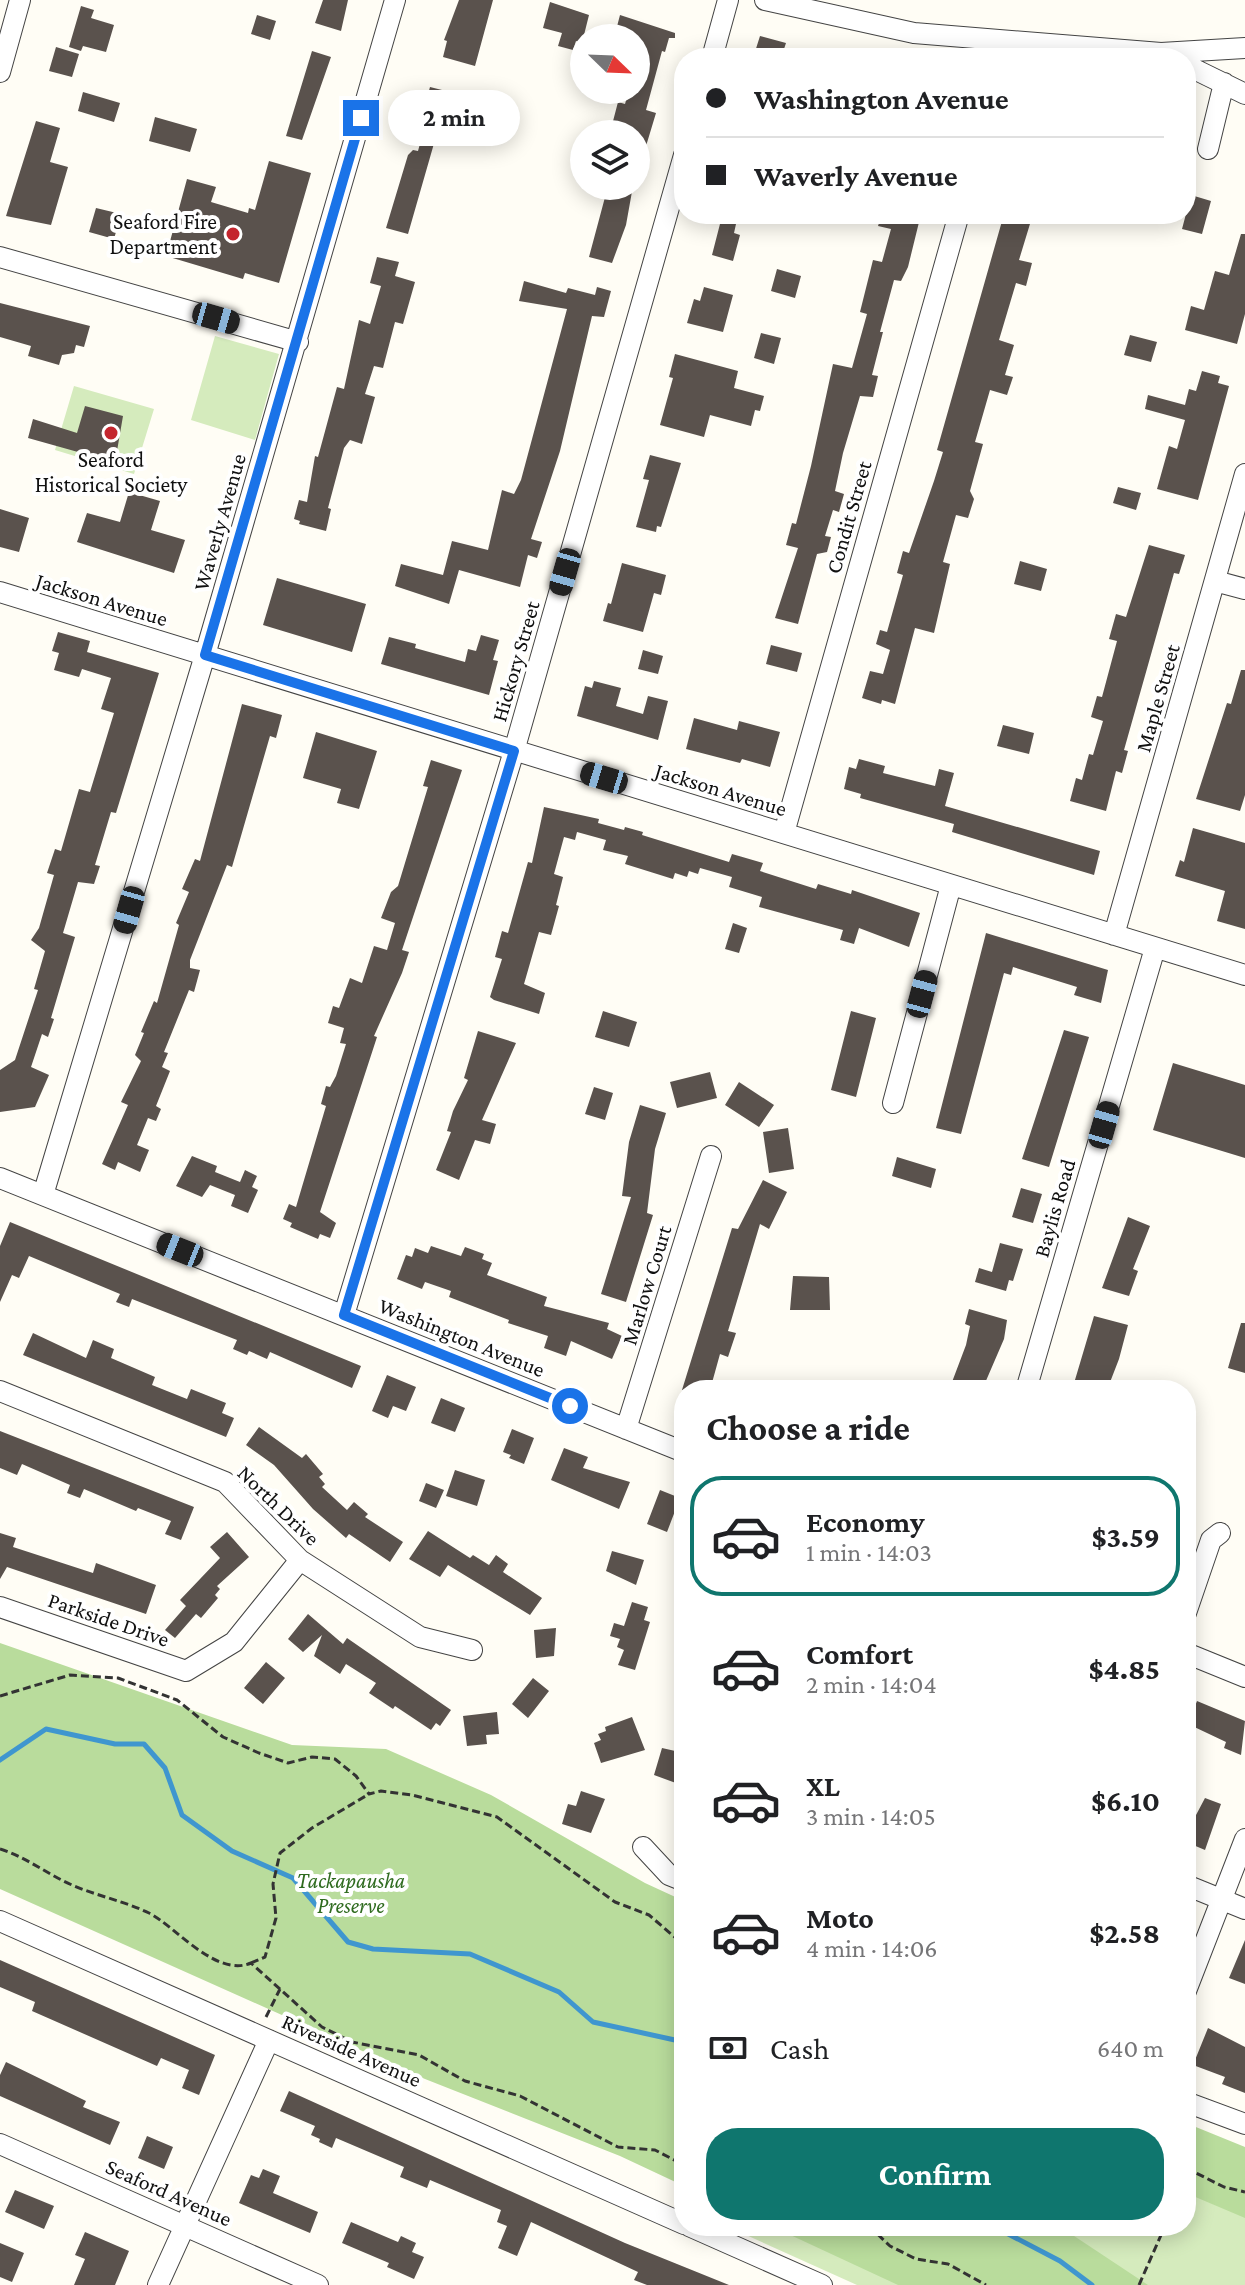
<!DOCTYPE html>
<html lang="en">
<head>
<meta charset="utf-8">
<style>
  :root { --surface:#fff; --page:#f2f2f2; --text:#202124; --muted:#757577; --line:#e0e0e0; --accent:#0f766e }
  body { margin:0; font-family:"Crimson Pro",serif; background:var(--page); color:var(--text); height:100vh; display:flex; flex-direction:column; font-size:30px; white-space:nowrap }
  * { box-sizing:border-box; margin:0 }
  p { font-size:26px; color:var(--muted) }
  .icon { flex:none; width:44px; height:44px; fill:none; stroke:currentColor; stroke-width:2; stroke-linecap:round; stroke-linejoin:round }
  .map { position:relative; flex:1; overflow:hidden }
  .sheet { position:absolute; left:674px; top:1380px; width:522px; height:856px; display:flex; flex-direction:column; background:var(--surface); border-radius:32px; box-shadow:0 4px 20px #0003 }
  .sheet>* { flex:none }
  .guide { position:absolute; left:674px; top:48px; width:522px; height:176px; border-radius:32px; box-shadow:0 4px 20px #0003; display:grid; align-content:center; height:176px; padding:0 32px; background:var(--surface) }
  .needle { width:52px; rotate:113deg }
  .controls { position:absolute; left:570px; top:24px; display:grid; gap:16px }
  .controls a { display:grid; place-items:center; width:80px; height:80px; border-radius:50%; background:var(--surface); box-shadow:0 4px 20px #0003; font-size:40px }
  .end { position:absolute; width:36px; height:36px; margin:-18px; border:10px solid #1a73e8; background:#fff; box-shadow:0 0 0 4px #fff }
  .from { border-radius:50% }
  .bubble { position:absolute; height:56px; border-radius:28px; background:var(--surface); box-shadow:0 4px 20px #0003; font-size:26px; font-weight:700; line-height:56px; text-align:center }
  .car { position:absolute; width:24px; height:48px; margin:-24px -12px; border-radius:10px; box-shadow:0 0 6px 2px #0007; background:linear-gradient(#222 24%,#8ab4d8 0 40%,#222 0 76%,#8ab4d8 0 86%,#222 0) }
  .guide b { display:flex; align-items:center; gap:28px; height:76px; font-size:30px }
  .guide b+b { border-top:2px solid var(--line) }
  .guide i { width:20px; height:20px; background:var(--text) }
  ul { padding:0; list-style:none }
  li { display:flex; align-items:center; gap:24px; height:120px; margin:0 16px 12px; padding:0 16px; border:4px solid transparent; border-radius:32px }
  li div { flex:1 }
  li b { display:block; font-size:30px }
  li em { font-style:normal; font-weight:700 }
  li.on { border-color:var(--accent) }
  li>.icon { width:72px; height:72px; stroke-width:1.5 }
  h2 { padding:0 32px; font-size:36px; line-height:96px }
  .pay { display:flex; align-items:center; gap:20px; height:88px; padding:0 32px; font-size:30px }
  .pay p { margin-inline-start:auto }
  .primary-button { display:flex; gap:16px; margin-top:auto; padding:16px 32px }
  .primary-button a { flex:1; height:92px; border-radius:32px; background:var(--accent); color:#fff; font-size:32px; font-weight:700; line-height:92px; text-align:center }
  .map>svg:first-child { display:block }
</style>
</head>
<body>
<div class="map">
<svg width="1245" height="2285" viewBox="0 0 1245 2285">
  <rect width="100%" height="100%" fill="#fffdf5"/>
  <path fill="#d5ebbd" d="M215 336 279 354 255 440 191 420Z
    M74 386 154 409 134 474 55 450Z
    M1186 2137 1245 2165V2285H857L726 2226H1186Z"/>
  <path fill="#b9dc9c" d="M0 1643 292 1745 386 1749 491 1795 645 1883 684 1901V2186L620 2156 425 2079 0 1889Z
    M1186 2123 1245 2147V2218L1186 2193Z
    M771 2226H1059L1148 2285H898Z"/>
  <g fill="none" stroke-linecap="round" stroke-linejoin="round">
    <path stroke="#3f96cf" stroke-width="5" d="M0 1760 46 1729 115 1744H144L165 1768 182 1815 232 1851 293 1878 348 1942 373 1949 470 1954 559 1992 593 2022 684 2042
      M993 2226 1060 2261 1092 2285"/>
  </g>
  <path fill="#5a524d" d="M323 0H348L341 31 315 23Z
    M459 0H493L475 66 443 57 447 41 444 40Z
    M550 2 589 15 582 43 576 41 573 50 558 46 562 33 543 28Z
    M81 6 94 10 91 18 114 25 106 52 83 46 81 51 69 47Z
    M257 15 276 21 270 40 251 34Z
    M620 15 675 33V38H669L665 52 662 51 646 110 656 113 640 166H636V132L612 125 618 102 625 104 629 90H636L640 48 636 47V38H614Z
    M760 36 786 43 781 58H753Z
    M56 47 79 54 72 77 49 71Z
    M312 51 331 57 302 140 286 136Z
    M430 87 458 94 454 108 464 110 460 124 470 127 466 143 441 135 439 141 435 140 408 234 386 228 408 155 413 150 418 151 431 103 426 101Z
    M83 92 120 103 114 122 78 111Z
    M155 117 197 129 190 152 149 141Z
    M36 121 60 128 50 162 68 167 51 225 6 216Z
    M269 161 311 173 279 283 245 273 243 279 166 256 187 179 216 187 211 202 248 213 249 208 255 210Z
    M608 186H633L626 225 612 263 589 257Z
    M1191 195 1211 201 1202 234 1182 229Z
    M96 208 121 214 114 239 89 232Z
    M882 214H921L908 267 901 281 894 280 880 332H883L872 375 878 376 873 397 860 396 843 453 835 491 844 494 839 512 833 510 825 536 831 537 827 552 817 554 798 624 775 618 798 548 786 545 792 523 796 524 811 466 833 364 852 368 867 314 860 312 873 260 882 262 891 229 878 226Z
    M1004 214H1033L1019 260 1032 263 1026 286 1016 283 999 340 1014 345 1005 375 1013 377 1007 395 990 390 975 442 983 444 970 491 974 499 968 518 956 515 943 562 950 564 934 633 915 628 895 704 882 700 881 704 862 698 870 671 883 674 890 650 876 644 880 630 887 632 903 575 897 573 903 551 909 553 934 481 943 452 937 450Z
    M721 220 736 224 734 233 740 235 733 261 712 255Z
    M1241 234H1245V314L1237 344 1185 330 1191 306 1204 310 1215 271 1229 275Z
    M377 257 399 262 395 276 415 282 403 324 395 322 383 368 374 366 365 394 375 397 362 444 350 440 344 448 328 508 331 509 326 531 299 524 300 521 294 519 299 500 307 502 315 456 318 457 337 387 344 389 359 320 370 324 381 286 370 283Z
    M777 269 801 276 795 298 771 291Z
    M524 281 566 293 568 288 595 295 597 287 611 291 604 317 592 316 560 451 531 539 542 542 537 558 528 555 520 587 459 570 449 604 395 586 401 564 443 575 452 541 488 550 502 490 514 494 521 480 567 309 519 301Z
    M704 287 733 295 723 332 687 323 694 299 700 301Z
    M0 303 90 326 84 347 76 345 74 353 62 355 59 365 28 356 31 346 0 337Z
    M761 333 781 338 774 364 754 358Z
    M1130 335 1157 342 1151 362 1124 355Z
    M675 354 738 371 734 388 764 396 760 411 755 410 751 426 710 415 704 437 660 425 673 378 669 377Z
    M1202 371 1220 376 1218 383 1229 386 1198 500 1157 489 1169 446 1177 449 1185 420 1145 409 1148 395 1185 405 1189 389 1196 391Z
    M85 406 123 416 117 451 113 450 110 461 28 438 33 419 77 433Z
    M650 455 681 463 661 527 657 526 656 532 636 527 649 480 643 479Z
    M1118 487 1141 493 1136 510 1113 503Z
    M129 492 160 501 151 530 185 540 174 573 77 542 87 513 120 522Z
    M0 509 29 518 19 552 0 547Z
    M1149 545 1185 555 1179 574 1174 573 1124 750 1128 751 1122 773 1116 771 1106 811 1070 801 1076 778 1082 780 1089 754 1093 755 1103 721 1091 717 1097 696 1102 697 1117 641 1109 639 1116 614 1126 617Z
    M1020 561 1047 569 1041 591 1014 584Z
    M622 563 666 575 661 595 654 593 643 632 603 621 608 603 611 604Z
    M277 578 366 604 352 652 263 625Z
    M58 632 90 641 87 652 159 673 116 813 111 812 95 865 100 866 94 884 78 882 63 933 75 937 51 1018 54 1019 48 1037 42 1034 31 1067 49 1075 35 1107 0 1112V1070L15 1060 38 990 34 989 45 951 31 940 39 928 54 875 47 873 55 849 61 851 79 789 90 792 114 713 101 709 111 678 82 669 79 677 54 670 59 653 52 651Z
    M481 635 499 640 493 660 498 661 489 695 381 664 389 637 416 644 415 648 465 662 468 649 476 651Z
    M771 645 802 653 797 672 766 664Z
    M643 650 663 656 658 674 638 669Z
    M1241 670H1245V795L1240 811 1196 799 1227 703 1231 704Z
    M594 681 621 688 616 706 643 714 648 696 668 701 658 740 577 716 585 686 592 688Z
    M242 704 282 715 276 738 270 736 232 867 227 865 190 960V968L200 970 194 992 189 990 164 1052 168 1053 162 1067 170 1071 156 1106 161 1109 156 1121 148 1118 137 1145 149 1150 140 1172 118 1162 115 1170 102 1164 128 1105 121 1102 141 1061 135 1055 144 1033 141 1032 154 1001 157 1003 179 925 176 923 189 892 182 889 195 859 200 861Z
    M694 718 737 730 739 721 780 732 770 767 742 759 740 763 686 749Z
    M1003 725 1034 733 1029 754 997 746Z
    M316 732 377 751 359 809 337 803 341 789 303 778Z
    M859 759 885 766 883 773 935 786 939 769 954 773 945 806 1100 851 1094 875 952 832 954 824 860 798 861 794 844 789 849 767 856 769Z
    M431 760 462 770 402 950 409 952 402 973 374 1036 377 1037 320 1212 336 1223 330 1238 320 1234 318 1239 290 1227 292 1223 283 1219 289 1204 296 1207 326 1106 321 1104 326 1086 330 1087 336 1076 346 1044 340 1043 344 1028 328 1023 333 1006 339 1008 350 978 362 983 374 946 387 950 395 923 381 918 391 892 398 886 428 787 423 786Z
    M544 807 599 819 598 823 624 830 625 827 643 832 642 835 729 862 732 854 739 856 763 863 760 871 816 889 818 884 851 894 852 890 920 913 909 947 859 928 854 944 840 940 843 930 759 907 762 897 729 887 732 877 700 868 698 874 689 871 687 877 675 873 673 879 625 864 628 856 603 850 606 840 577 832 575 840 564 837 554 874 563 877 556 905 559 906 551 935 539 932 524 984 545 993 539 1014 494 1000 490 997 502 959 495 957 502 931 508 933 528 862 532 863Z
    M1193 828 1245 843V929L1217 921 1225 891 1175 876 1180 860 1184 862Z
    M733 923 747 928 739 953 725 949Z
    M986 933 1108 970 1101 1003 1074 995 1077 987 1013 967 1011 975 1004 973 961 1134 936 1128Z
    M603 1011 637 1022 629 1047 595 1037Z
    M851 1011 876 1018 856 1097 831 1090Z
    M1064 1030 1089 1037 1049 1167 1022 1159Z
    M478 1031 516 1043 482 1120 496 1124 490 1144 475 1140 459 1180 436 1170 451 1132 447 1131 453 1111 468 1080 464 1078Z
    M1173 1063 1245 1085V1158L1153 1130Z
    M710 1072 717 1098 677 1108 670 1082Z
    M739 1082 774 1105 759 1127 725 1105Z
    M594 1087 613 1093 605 1120 585 1114Z
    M640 1105 666 1113 655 1149 647 1213 653 1215 626 1302 601 1294 631 1197 622 1196 629 1142Z
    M788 1128 794 1169 769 1173 763 1132Z
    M192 1156 217 1166 215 1172 240 1182 245 1170 257 1176 252 1187 258 1190 248 1213 231 1206 235 1195 210 1185 202 1197 176 1186Z
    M897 1157 936 1169 931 1188 892 1176Z
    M763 1180 787 1192 769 1229 760 1224 728 1331 736 1333 728 1357 720 1354 710 1390H682L732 1228 738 1229Z
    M1021 1188 1042 1194 1033 1223 1012 1217Z
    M1128 1217 1150 1226 1133 1269 1138 1271 1129 1296 1102 1288Z
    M10 1222 361 1366 352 1388 270 1352 267 1359 249 1351 247 1355 233 1349 237 1340 132 1299 129 1307 116 1302 120 1294 29 1256 19 1278 12 1275 0 1302V1246Z
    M1000 1243 1023 1249 1013 1281 1009 1280 1006 1291 975 1282 979 1268 992 1272Z
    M431 1246 461 1256 465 1247 484 1254 482 1259 492 1263 487 1275 547 1297 544 1306 609 1323 607 1329 622 1336 612 1359 571 1341 566 1356 544 1348 548 1336 508 1323 509 1320 449 1297 451 1291 425 1282 422 1289 397 1279 406 1255 412 1257 415 1248 428 1253Z
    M793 1276 829 1277 830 1310H790Z
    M969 1309 1007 1320 1004 1339 982 1390H949L966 1345 970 1326 965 1324Z
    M1094 1316 1128 1325 1119 1359 1107 1390H1072Z
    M1241 1323H1245V1373L1228 1368Z
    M33 1333 86 1358 93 1340 114 1349 111 1358 155 1377 152 1385 187 1399 191 1389 226 1403 222 1413 234 1418 226 1437 23 1355Z
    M387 1375 416 1387 406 1411 393 1406 388 1418 372 1411Z
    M441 1398 465 1408 455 1432 431 1423Z
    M259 1427 302 1458 306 1454 323 1474 319 1477 325 1484 322 1487 347 1510 354 1502 368 1514 365 1517 403 1542 390 1562 349 1534 346 1538 313 1509 274 1465 246 1445Z
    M512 1429 534 1438 524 1464 509 1458 511 1455 503 1452Z
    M0 1431 194 1507 181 1540 165 1534 171 1521 138 1508 136 1511 84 1489 80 1498 67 1493 70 1485 22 1464 17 1475 0 1468Z
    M564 1448 588 1457 583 1468 630 1482 619 1509 551 1480Z
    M455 1470 485 1480 477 1506 446 1496Z
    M426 1483 444 1490 436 1508 419 1501Z
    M660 1490 680 1498 667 1532 647 1524Z
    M428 1531 470 1558 473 1555 489 1565 496 1555 508 1564 503 1572 542 1598 530 1615 448 1565 440 1577 409 1559Z
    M227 1532 249 1557 217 1586 220 1589 215 1595 218 1598 201 1618 196 1614 175 1638 165 1630 186 1606 180 1600 220 1558 210 1547Z
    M0 1533 16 1538 13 1547 93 1573 96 1563 156 1585 146 1614 7 1567 0 1579Z
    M612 1551 644 1560 636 1585 606 1571Z
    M632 1602 648 1607 644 1620 650 1622 635 1670 618 1665 624 1650 617 1647 620 1639 610 1636 614 1623 624 1626Z
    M308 1614 343 1644 347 1638 451 1710 440 1726 436 1723 431 1730 395 1706 393 1709 369 1693 376 1683 346 1664 340 1674 314 1656 322 1635 303 1652 288 1639Z
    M556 1628 554 1656 536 1658 534 1630Z
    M266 1662 285 1678 263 1704 244 1688Z
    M533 1678 549 1691 528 1718 512 1704Z
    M1197 1701 1245 1721 1241 1755 1224 1748 1226 1742 1188 1724Z
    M497 1712 499 1734 486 1735 487 1744 467 1746 463 1716Z
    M632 1717 645 1750 601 1763 594 1743 601 1740 598 1734 606 1731 605 1727Z
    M662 1748 684 1753V1786L654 1775Z
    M581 1791 605 1799 591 1833 562 1824 568 1804 576 1806Z
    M1205 1798 1221 1804 1205 1850 1186 1842V1834Z
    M1245 1940V1984L1229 1978Z
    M0 1960 215 2055 199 2095 182 2088 189 2070 161 2058 157 2066 32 2011 35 2002 0 1987Z
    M1208 2028 1245 2047V2093L1222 2084 1225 2077 1193 2065Z
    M6 2062 86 2101 83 2107 120 2122 110 2145 0 2096V2075Z
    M289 2091 625 2243 729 2285H647L634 2280 638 2272 531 2222 517 2256 498 2248 507 2226 497 2222 501 2210 430 2180 427 2188 400 2177 404 2167 336 2138 332 2148 319 2142 320 2139 311 2135 315 2126 280 2111Z
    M147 2136 173 2147 164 2169 138 2158Z
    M263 2169 280 2176 273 2193 318 2212 310 2233 239 2203 251 2175 259 2178Z
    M15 2190 54 2206 44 2229 5 2212Z
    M351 2222 398 2242 401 2236 416 2243 412 2252 424 2257 414 2279 387 2267 389 2263 342 2243Z
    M85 2232 129 2251 115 2285H74L85 2259 75 2255Z
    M0 2243 24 2253 12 2282 0 2277Z"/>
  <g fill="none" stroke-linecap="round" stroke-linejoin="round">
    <g stroke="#444" stroke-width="22">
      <path id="minor" d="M765 0 914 33 1161 53 1172 58
        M1161 53 1245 48
        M712 58 728 0
        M1186 65 1245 94
        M0 72 20 0
        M1208 149 1224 83
        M0 257 298 342
        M1215 581 1245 589
        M0 592 1245 975
        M784 833 959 214
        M1114 935 1245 474
        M893 1103 951 885
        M0 1178 684 1452
        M43 1195 205 655 395 0
        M344 1315 514 751 684 155
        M1026 1390 1155 948
        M0 1391 225 1482 300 1560 420 1637 472 1650
        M626 1429 711 1156
        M0 1607 186 1671 234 1642 300 1560
        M1186 1613 1211 1540 1220 1533
        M1186 1653 1245 1677
        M643 1847 669 1875 684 1881
        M1186 1885 1245 1909
        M0 1921 684 2224
        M1186 1991 1245 1839
        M1186 2102 1245 2124
        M0 2144 318 2285
        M689 2226 822 2285
        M158 2285 269 2040"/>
    </g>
    <path stroke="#333" stroke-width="3" stroke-dasharray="8 4" stroke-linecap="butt" d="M0 1696 70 1675 118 1678 177 1700 223 1737 259 1753 288 1763 312 1757 335 1759 356 1776 369 1794 381 1791 412 1795 497 1817 615 1902 649 1915 684 1945
      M0 1849C26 1857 47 1874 72 1885 97 1896 124 1901 149 1913 175 1926 216 1978 251 1963L322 2027 352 2042 419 2055 465 2081 520 2096 618 2147 655 2150 684 2165
      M251 1963 265 1957 276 1918 273 1884 280 1853 312 1828 369 1794
      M266 2017 280 1989
      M1186 2168 1224 2187 1245 2192
      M869 2226 890 2246 916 2259 948 2264 986 2285
      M1139 2285 1165 2226"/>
    <use href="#minor" stroke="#fff" stroke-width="20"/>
  </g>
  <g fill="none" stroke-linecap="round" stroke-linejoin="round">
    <path stroke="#1a73e8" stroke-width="10" d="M361 118 205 655 514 751 344 1315 570 1406"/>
  </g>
  <g fill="#c4262e" stroke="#fff" stroke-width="3">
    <circle cx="233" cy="234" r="8"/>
    <circle cx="111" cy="433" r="8"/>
  </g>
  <g text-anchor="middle" stroke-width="8" stroke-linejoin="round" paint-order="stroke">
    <g font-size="22" fill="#111" stroke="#fff" text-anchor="end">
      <text x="217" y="229">Seaford Fire<tspan x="217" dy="25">Department</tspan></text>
      <text x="111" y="467" text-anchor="middle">Seaford<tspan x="111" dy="25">Historical Society</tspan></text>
    </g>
    <g font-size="22" fill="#111" stroke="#fff">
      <text transform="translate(848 517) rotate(-74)" y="8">Condit Street</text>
      <text transform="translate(219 522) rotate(-74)" y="8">Waverly Avenue</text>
      <text transform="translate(102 599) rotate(17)" y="8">Jackson Avenue</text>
      <text transform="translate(515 661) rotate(-74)" y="8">Hickory Street</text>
      <text transform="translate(1157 698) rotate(-74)" y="8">Maple Street</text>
      <text transform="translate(721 789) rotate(17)" y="8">Jackson Avenue</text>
      <text transform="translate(1054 1208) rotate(-74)" y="8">Baylis Road</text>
      <text transform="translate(646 1285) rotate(-73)" y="8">Marlow Court</text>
      <text transform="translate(462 1337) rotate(22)" y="8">Washington Avenue</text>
      <text transform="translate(279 1505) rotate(44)" y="8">North Drive</text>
      <text transform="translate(109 1619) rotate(19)" y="8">Parkside Drive</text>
      <text transform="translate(352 2050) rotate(24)" y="8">Riverside Avenue</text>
      <text transform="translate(169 2192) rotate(24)" y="8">Seaford Avenue</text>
    </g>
    <g font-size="22" font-style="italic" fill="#2f6b1f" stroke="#fff">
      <text x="351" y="1888">Tackapausha<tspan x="351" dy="25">Preserve</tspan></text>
    </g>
  </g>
</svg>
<div class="controls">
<a><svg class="needle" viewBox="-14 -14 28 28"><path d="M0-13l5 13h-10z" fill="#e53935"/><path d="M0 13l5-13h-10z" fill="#757577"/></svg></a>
<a><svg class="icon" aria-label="layers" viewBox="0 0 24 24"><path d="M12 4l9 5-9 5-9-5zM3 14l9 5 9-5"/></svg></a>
</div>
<i class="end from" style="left:570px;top:1406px"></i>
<i class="end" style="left:361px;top:118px"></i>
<div class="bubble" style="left:388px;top:90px;width:132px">2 min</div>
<i class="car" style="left:216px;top:318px;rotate:106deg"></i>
<i class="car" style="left:565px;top:572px;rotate:196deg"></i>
<i class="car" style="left:604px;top:778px;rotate:287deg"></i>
<i class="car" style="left:129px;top:910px;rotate:196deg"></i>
<i class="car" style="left:922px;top:994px;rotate:15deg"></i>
<i class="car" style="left:1104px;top:1125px;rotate:16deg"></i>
<i class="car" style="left:180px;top:1250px;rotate:292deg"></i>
<div class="guide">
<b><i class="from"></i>Washington Avenue</b>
<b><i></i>Waverly Avenue</b>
</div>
<section class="sheet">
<h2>Choose a ride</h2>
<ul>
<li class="on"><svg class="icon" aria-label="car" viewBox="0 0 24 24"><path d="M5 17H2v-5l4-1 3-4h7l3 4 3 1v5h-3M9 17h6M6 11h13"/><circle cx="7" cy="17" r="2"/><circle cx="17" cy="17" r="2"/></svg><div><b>Economy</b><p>1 min · 14:03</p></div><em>$3.59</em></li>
<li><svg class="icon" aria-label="car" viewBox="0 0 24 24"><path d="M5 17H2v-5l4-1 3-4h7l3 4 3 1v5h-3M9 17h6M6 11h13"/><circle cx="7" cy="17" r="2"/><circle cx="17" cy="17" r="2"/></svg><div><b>Comfort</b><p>2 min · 14:04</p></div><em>$4.85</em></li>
<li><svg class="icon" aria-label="car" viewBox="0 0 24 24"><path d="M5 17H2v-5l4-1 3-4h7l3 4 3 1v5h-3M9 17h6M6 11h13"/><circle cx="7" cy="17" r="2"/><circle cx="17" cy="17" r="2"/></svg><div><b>XL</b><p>3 min · 14:05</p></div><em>$6.10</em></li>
<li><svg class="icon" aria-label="car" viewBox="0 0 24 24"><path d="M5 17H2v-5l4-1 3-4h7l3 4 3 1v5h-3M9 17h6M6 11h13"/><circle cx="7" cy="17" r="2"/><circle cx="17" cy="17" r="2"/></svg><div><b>Moto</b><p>4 min · 14:06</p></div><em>$2.58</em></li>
</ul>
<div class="pay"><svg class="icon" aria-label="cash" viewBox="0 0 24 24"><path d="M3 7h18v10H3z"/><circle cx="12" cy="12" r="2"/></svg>Cash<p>640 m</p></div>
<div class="primary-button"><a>Confirm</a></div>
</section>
</div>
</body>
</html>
